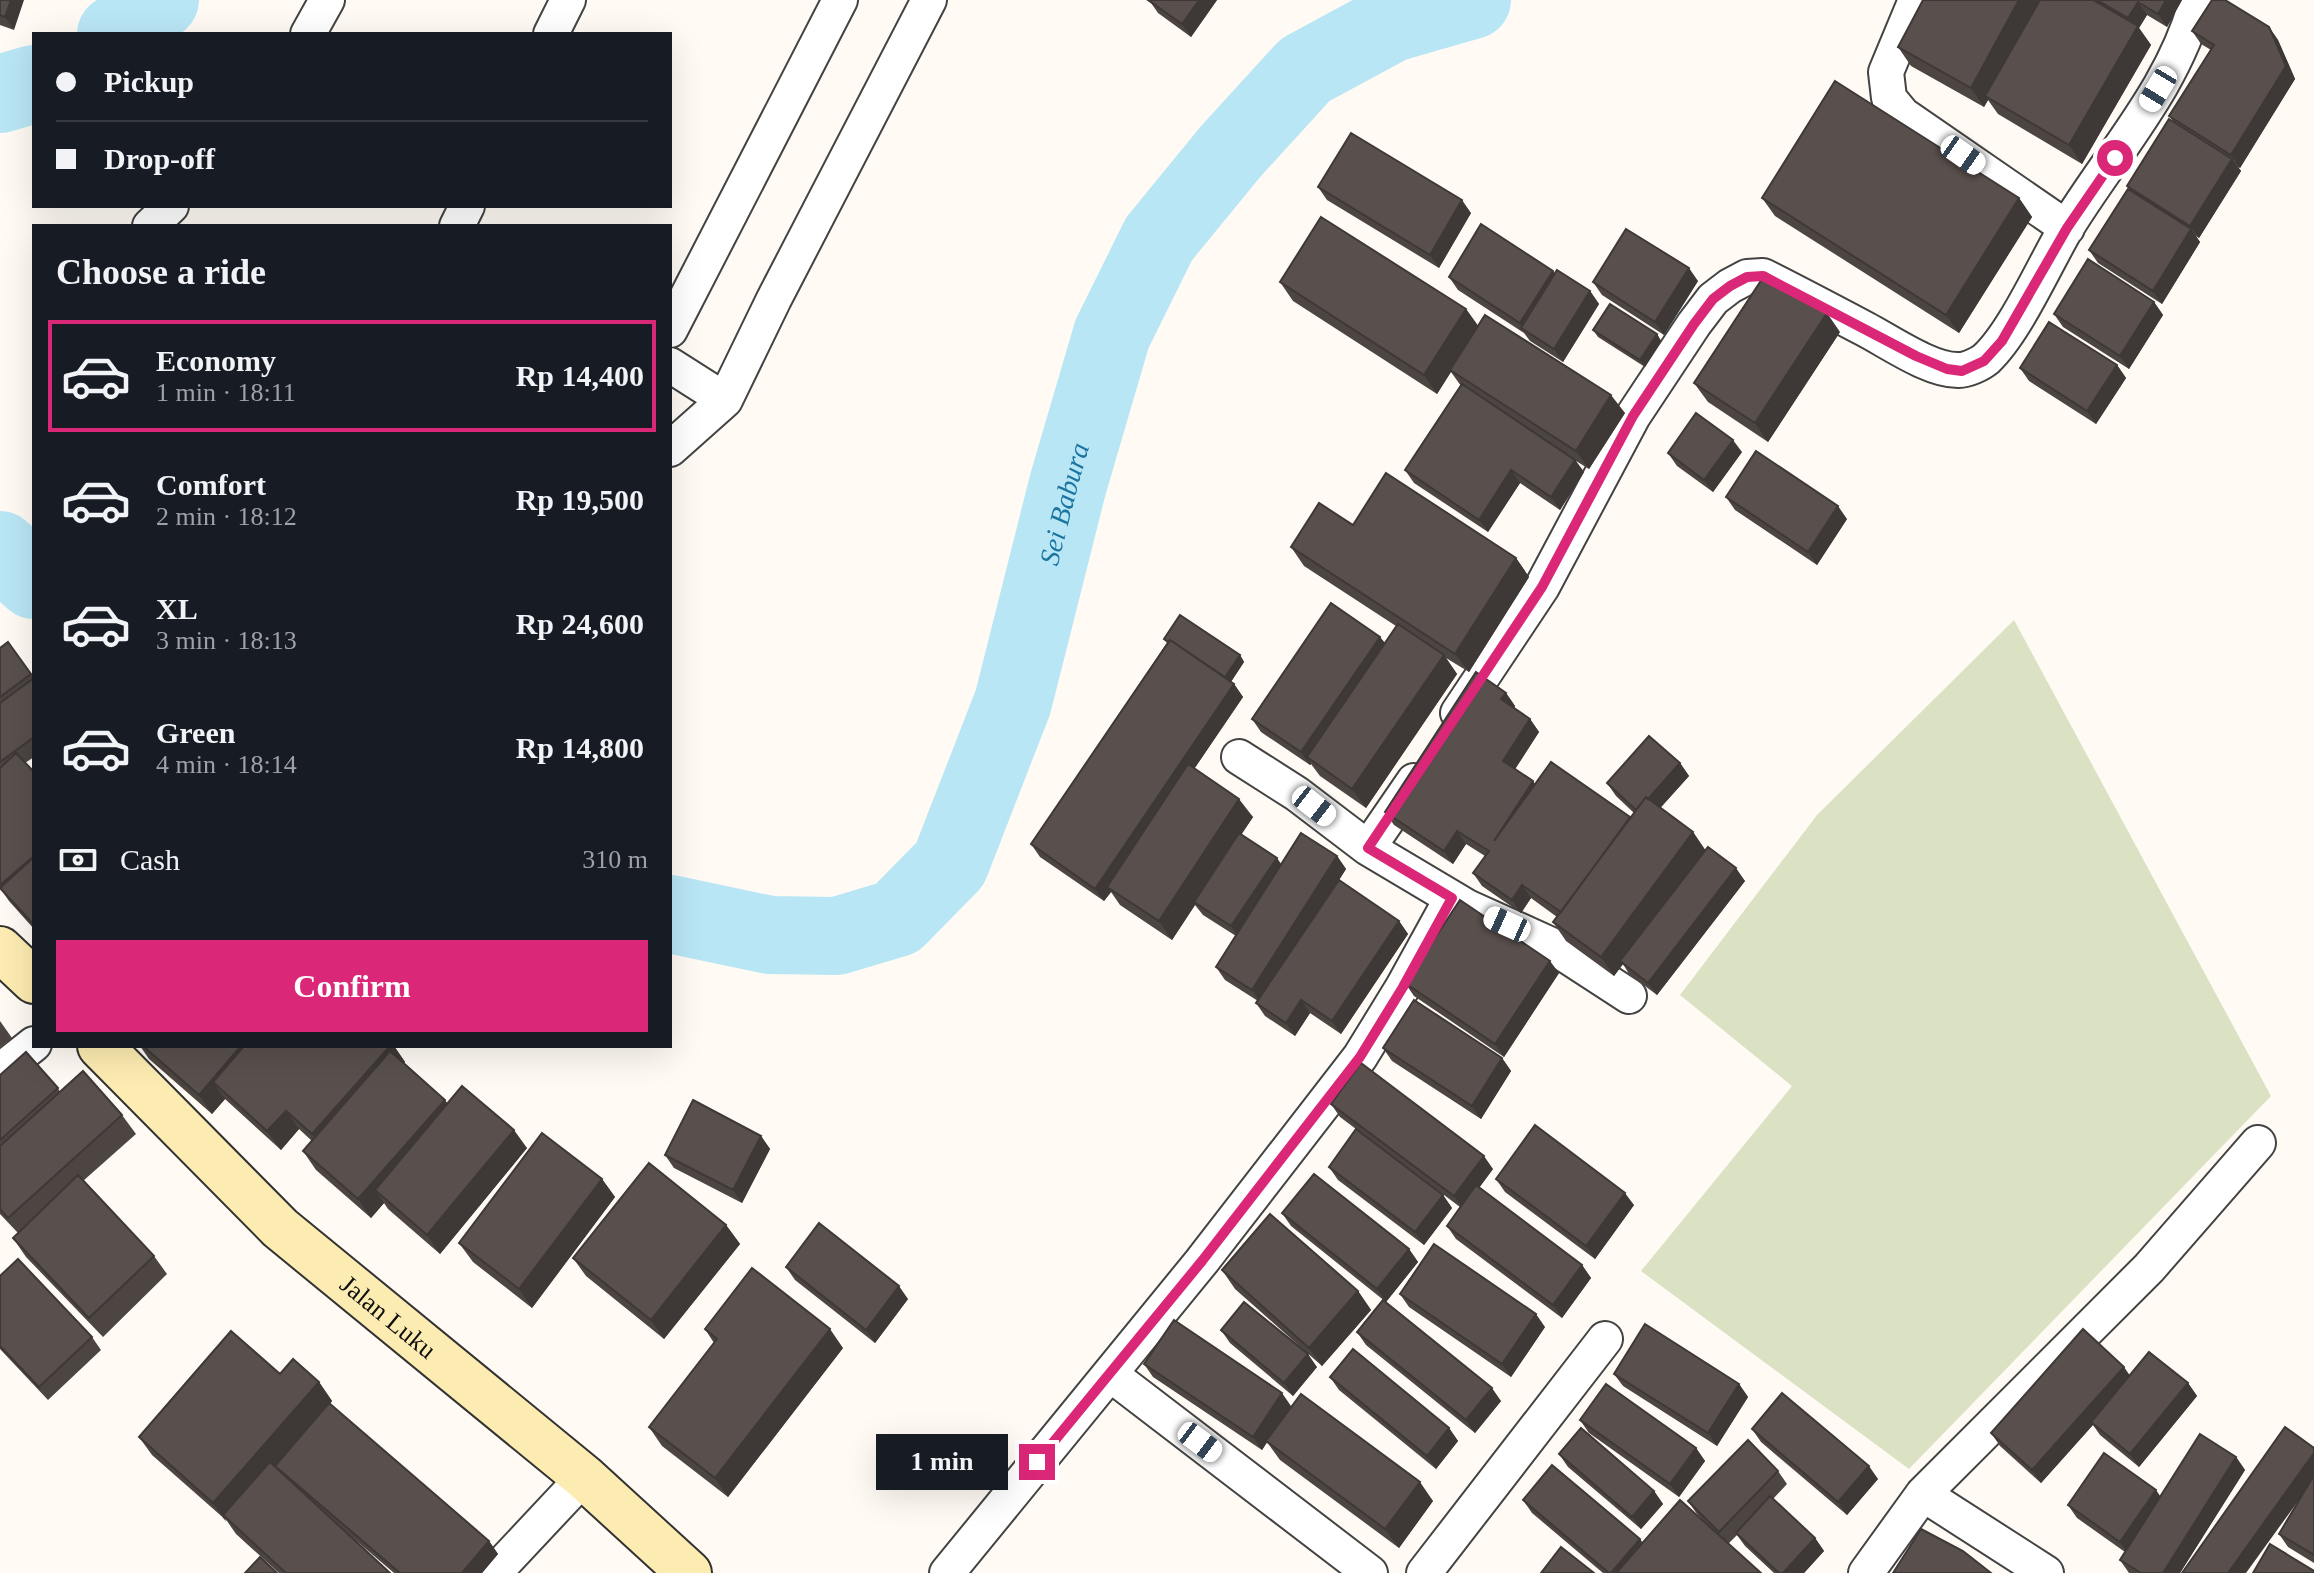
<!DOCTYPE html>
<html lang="en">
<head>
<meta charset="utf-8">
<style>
  :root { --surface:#171b24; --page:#20242c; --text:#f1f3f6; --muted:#9ea1a6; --line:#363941; --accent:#db2777 }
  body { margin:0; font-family:Georgia,serif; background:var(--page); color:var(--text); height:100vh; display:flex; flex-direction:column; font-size:30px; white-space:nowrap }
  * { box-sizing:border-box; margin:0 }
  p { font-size:26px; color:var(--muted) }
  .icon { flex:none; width:44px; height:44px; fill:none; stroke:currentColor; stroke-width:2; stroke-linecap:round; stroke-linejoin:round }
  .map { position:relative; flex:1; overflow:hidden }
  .details { position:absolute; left:32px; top:224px; width:640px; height:824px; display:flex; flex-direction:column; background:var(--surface); border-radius:0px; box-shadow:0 8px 32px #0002 }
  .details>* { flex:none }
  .hud { position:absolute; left:32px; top:32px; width:640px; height:176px; border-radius:0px; box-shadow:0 8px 32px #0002; display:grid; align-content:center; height:176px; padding:0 24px; background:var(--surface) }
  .end { position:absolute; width:36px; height:36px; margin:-18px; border:10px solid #db2777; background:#fff; box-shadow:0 0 0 4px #fff }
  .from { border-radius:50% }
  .bubble { position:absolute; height:56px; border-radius:0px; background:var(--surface); box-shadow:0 8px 32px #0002; font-size:26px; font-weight:700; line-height:56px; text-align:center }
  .car { position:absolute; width:24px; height:48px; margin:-24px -12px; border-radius:10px; box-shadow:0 0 6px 2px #0007; background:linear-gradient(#fff 24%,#345 0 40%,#fff 0 76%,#345 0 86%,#fff 0) }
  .hud b { display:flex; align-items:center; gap:28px; height:76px; font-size:30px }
  .hud b+b { border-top:2px solid var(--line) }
  .hud i { width:20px; height:20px; background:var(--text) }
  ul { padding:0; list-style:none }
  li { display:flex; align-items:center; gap:24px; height:112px; margin:0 16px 12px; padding:0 8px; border:4px solid transparent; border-radius:0px }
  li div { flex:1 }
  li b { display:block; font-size:30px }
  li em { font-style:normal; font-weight:700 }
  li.active { border-color:var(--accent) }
  li>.icon { width:72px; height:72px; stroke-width:1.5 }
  h2 { padding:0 24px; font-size:36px; line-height:96px }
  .pay { display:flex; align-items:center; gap:20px; height:88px; padding:0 24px; font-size:30px }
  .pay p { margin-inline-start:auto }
  .cta { display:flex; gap:16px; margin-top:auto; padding:16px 24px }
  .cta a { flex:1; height:92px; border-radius:0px; background:var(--accent); color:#fff; font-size:32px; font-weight:700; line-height:92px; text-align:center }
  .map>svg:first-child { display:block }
</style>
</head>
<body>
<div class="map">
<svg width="2314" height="1573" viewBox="0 0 2314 1573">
  <rect width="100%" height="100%" fill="#fffbf4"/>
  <path fill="#dbe2c4" d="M2014 620 2271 1096 1909 1469 1641 1271 1792 1086 1680 995 1817 815Z"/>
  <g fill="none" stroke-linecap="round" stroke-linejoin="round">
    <g stroke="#b9e6f5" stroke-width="78">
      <path d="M116 34 136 22 160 0"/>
      <path d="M0 94 34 84"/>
      <path d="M0 550 34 580"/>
      <path id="s1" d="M670 914 770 935 837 936 897 918 950 864 1013 702 1068 484 1112 334 1159 239 1231 151 1305 70 1392 23 1472 0"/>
    </g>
    <g stroke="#434343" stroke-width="38">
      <path id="street" d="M1916 0 1886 72 1889 98 1903 115 2067 228
        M308 34 327 0
        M551 34 568 0
        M150 226 171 206
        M457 226 467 206
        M670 330 840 0
        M670 365 725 400
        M670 449 725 400 774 299 929 0
        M1458 713 1542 587 1633 416 1694 324 1713 299 1730 286 1747 277 1763 276C1797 293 1831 311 1865 329 1890 342 1931 371 1959 370 1967 370 1980 364 1986 359 2015 332 2044 266 2065 230 2111 154 2174 88 2197 0
        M1239 757 1297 794 1368 848
        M1452 898 1467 907 1549 944 1629 996
        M0 1071 34 1044
        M1110 1374 1370 1573
        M1923 1494 2046 1573
        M494 1573 584 1477
        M947 1573 1202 1261 1360 1057 1403 987 1452 898 1368 848 1414 781
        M1424 1573 1605 1339
        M1866 1573 1923 1494 2149 1268 2258 1143"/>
    </g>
    <g stroke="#323232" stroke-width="48">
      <g id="secondary">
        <path d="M0 949 34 981"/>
        <path id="s2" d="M100 1046 280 1228 584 1477 689 1573"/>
      </g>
    </g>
    <use href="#street" stroke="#fff" stroke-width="34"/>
    <use href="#secondary" stroke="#fdecb1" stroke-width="44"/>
  </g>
  <path fill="#4d4542" d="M0 0 14 30 0 25Z
    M1149 0H1217L1191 37 1158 13Z
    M1923 0H2182L2167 27 2147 15 2139 28 2151 45 2082 164 1998 114 1988 100 1984 107 1911 66 1898 47Z
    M2269 27 2278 40 2295 79 2240 168 2238 167 2241 171 2199 238 2196 236 2200 242 2162 304 2098 263 2089 250 2131 191 2127 186 2173 121 2169 116 2211 50 2201 44 2192 31Z
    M1318 187 1471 213 1439 268 1327 200Z
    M1762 198H2019L2032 217 1959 333 1775 216Z
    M1555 274 1590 291 1599 304 1563 362 1530 341 1524 333 1458 290 1449 277Z
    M1698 281 1664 335 1602 295 1593 282Z
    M1280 282 1466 309 1478 326 1625 413 1589 469 1576 461 1584 472 1560 510 1520 483 1488 532 1414 483 1405 470 1461 386 1451 372 1437 394 1293 301Z
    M2154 302 2163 315 2129 369 2063 327 2054 314Z
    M1593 330 1657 334 1661 341 1645 367 1598 337Z
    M1840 332 1768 442 1708 402 1694 383Z
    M2117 365 2126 378 2096 424 2029 381 2020 368Z
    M1742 452 1713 492 1677 466 1668 453Z
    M1726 497 1847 519 1817 565 1735 510Z
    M1353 525 1516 558 1529 577 1469 672 1446 658 1457 674 1366 808 1320 776 1311 764 1310 765 1261 732 1252 719 1380 637 1385 643 1396 626 1304 566 1291 547Z
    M1164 639 1240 655 1244 662 1231 682 1234 684 1243 697 1194 769 1253 817 1241 834 1281 865 1337 856 1346 869 1339 880 1399 921 1408 934 1341 1034 1310 1013 1295 1036 1265 1016 1256 1003 1258 1001 1225 980 1216 967 1236 936 1203 915 1195 905 1172 940 1120 905 1111 892 1104 901 1040 857 1031 844 1167 643Z
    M8 642 34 678V757L25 763 34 772V929L9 901 0 888V648Z
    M1506 693 1515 706 1514 708 1530 719 1539 732 1515 769 1535 784 1630 818 1634 813 1616 796 1607 783 1680 763 1689 776 1660 808 1693 832 1705 850 1745 881 1657 995 1629 974 1623 964 1614 976 1566 941 1553 922 1557 917 1531 898 1521 913 1482 886 1473 873 1485 856 1466 844 1453 864 1394 825 1385 812Z
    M1559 973 1504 1057 1414 996 1405 983Z
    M0 1021 12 1038 0 1047Z
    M140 1046H394L405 1062 404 1063 447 1103 527 1148 440 1254 388 1209 384 1203 371 1218 316 1170 303 1151 312 1141 299 1129 281 1150 225 1099 212 1114 149 1059Z
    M1383 1048 1502 1058 1511 1071 1481 1119 1392 1061Z
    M0 1075 58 1088 60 1092 122 1115 136 1134 83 1181 154 1256 167 1274 103 1337 26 1257 13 1238 18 1233 0 1214Z
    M1331 1104 1493 1169 1479 1188 1582 1265 1591 1278 1562 1318 1456 1239 1447 1226 1460 1207 1340 1117Z
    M761 1136 770 1149 742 1203 674 1168 665 1155Z
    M1329 1167 1443 1195 1452 1208 1424 1245 1338 1180Z
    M602 1179 615 1197 532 1308 473 1262 459 1243Z
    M1496 1179 1634 1205 1595 1259 1505 1192Z
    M1282 1213 1409 1249 1418 1262 1386 1302 1291 1226Z
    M726 1225 740 1244 664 1339 586 1276 573 1258Z
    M786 1267 908 1299 875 1343 795 1280Z
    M1222 1270 1358 1291 1371 1310 1322 1366 1235 1289Z
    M0 1276 92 1337 101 1350 48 1400 0 1349Z
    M1400 1294 1545 1327 1511 1377 1409 1307Z
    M705 1329 843 1348 728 1497 662 1446 649 1427 714 1343Z
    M1221 1330 1317 1367 1293 1396 1230 1343Z
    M1357 1332 1501 1401 1475 1433 1366 1345Z
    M1144 1364 1291 1406 1281 1421 1433 1501 1399 1548 1280 1460 1267 1442 1262 1450 1153 1377Z
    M280 1374 319 1382 332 1401 330 1404 489 1541 498 1554 482 1573H394L339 1526 390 1573H279L236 1534 227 1521 152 1455 139 1437Z
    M1614 1374 1739 1384 1748 1397 1717 1446 1623 1386Z
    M2130 1375 2188 1383 2197 1396 2139 1467 2100 1435 2093 1425 2041 1483 2000 1446 1991 1433Z
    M1330 1377 1449 1428 1458 1441 1436 1469 1339 1390Z
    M1580 1420 1696 1448 1705 1461 1679 1497 1589 1433Z
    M1752 1429 1878 1479 1847 1515 1761 1442Z
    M2314 1448V1563L2288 1547 2279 1534 2302 1495Z
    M1559 1454 1654 1491 1663 1504 1641 1529 1568 1467Z
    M2236 1457 2245 1470 2180 1573H2129L2120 1560 2125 1552 2077 1518 2068 1505 2161 1496Z
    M1778 1471 1787 1484 1773 1499 1815 1538 1824 1551 1804 1573H1774L1745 1546 1737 1535 1728 1544 1761 1573H1603L1532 1513 1523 1500 1640 1539 1642 1543 1716 1533 1697 1514 1688 1501Z"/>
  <path fill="#3e3836" d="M11 0H24L14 30 5 17Z
    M1199 0H1217L1191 37 1182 24Z
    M2019 0H2043L1985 96 1988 100 1984 107 1971 88Z
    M2166 0H2182L2167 27 2158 14Z
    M2138 2 2147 15 2139 28 2151 45 2082 164 2069 145 2136 30 2128 18Z
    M2269 27 2278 40 2295 79 2240 168 2231 155Z
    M2232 159 2241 171 2199 238 2190 226Z
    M2019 198 2032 217 1959 333 1946 315Z
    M1462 200 1471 213 1439 268 1430 255Z
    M2191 229 2200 242 2162 304 2153 291Z
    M1689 268 1698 281 1664 335 1655 322Z
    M1553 271 1562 283 1526 331 1520 323Z
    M1590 291 1599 304 1563 362 1554 349Z
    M2154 302 2163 315 2129 369 2120 356Z
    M1466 309 1479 327 1437 394 1424 375Z
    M1827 313 1840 332 1768 442 1755 423Z
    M1657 334 1661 341 1645 367 1640 360Z
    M2117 365 2126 378 2096 424 2087 411Z
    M1611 395 1625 413 1589 469 1576 451Z
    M1733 440 1742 452 1713 492 1704 480Z
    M1575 460 1584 472 1560 510 1551 497Z
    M1511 470 1520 483 1488 532 1479 520Z
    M1838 506 1847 519 1817 565 1808 552Z
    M1516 558 1529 577 1469 672 1455 654Z
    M1380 637 1389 649 1307 757 1311 764 1310 765 1301 752Z
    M1240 655 1244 662 1228 686 1223 679Z
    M1444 655 1457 674 1366 808 1352 789Z
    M1234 684 1243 697 1112 890 1107 887 1111 892 1104 901 1095 889Z
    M1506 693 1515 706 1510 712 1501 699Z
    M1530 719 1539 732 1512 774 1503 761Z
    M1680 763 1689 776 1646 824 1637 811Z
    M1533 781 1542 794 1494 841Z
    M1239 799 1253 817 1196 904 1194 902 1195 905 1172 940 1159 921Z
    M1457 831 1466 844 1453 864 1444 851Z
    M1693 832 1706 851 1620 961 1623 964 1614 976 1601 957Z
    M1337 856 1346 869 1261 1003 1252 990Z
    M1277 858 1286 871 1240 939 1231 926Z
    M1736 868 1745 881 1657 995 1648 983Z
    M1522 885 1531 898 1521 913 1512 900Z
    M1399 921 1408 934 1341 1034 1332 1021Z
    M1550 961 1559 973 1504 1057 1495 1044Z
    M1301 1000 1310 1013 1295 1036 1286 1023Z
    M241 1046H271L213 1082 225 1099 212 1114 199 1095Z
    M390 1046H394L405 1062 325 1153 312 1134Z
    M1502 1058 1511 1071 1481 1119 1472 1106Z
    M445 1100 458 1119 375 1190 384 1203 371 1218 358 1199Z
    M286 1111 299 1129 281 1150 267 1131Z
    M514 1130 527 1148 440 1254 427 1235Z
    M761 1136 770 1149 742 1203 733 1190Z
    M1484 1156 1493 1169 1463 1209 1454 1196Z
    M602 1179 615 1197 532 1308 519 1289Z
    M1625 1193 1634 1205 1595 1259 1586 1246Z
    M1443 1195 1452 1208 1424 1245 1415 1232Z
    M726 1225 740 1244 664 1339 651 1320Z
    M1409 1249 1418 1262 1386 1302 1377 1289Z
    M1582 1265 1591 1278 1562 1318 1553 1305Z
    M899 1286 908 1299 875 1343 866 1330Z
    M1358 1291 1371 1310 1322 1366 1309 1348Z
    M1536 1314 1545 1327 1511 1377 1502 1364Z
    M830 1329 843 1348 728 1497 715 1478Z
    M1308 1354 1317 1367 1293 1396 1284 1383Z
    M2124 1367 2133 1380 2041 1483 2032 1470Z
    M319 1382 332 1401 228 1520 223 1515 226 1522 213 1503Z
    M2188 1383 2197 1396 2139 1467 2130 1454Z
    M1739 1384 1748 1397 1717 1446 1708 1433Z
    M1492 1388 1501 1401 1475 1433 1466 1420Z
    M1282 1393 1291 1406 1262 1450 1253 1437Z
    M1449 1428 1458 1441 1436 1469 1427 1456Z
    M1696 1448 1705 1461 1679 1497 1670 1484Z
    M2314 1453V1479L2246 1573H2228Z
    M2236 1457 2245 1470 2180 1573H2163Z
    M1869 1466 1878 1479 1847 1515 1838 1502Z
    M1420 1482 1433 1501 1399 1548 1385 1529Z
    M2156 1490 2165 1503 2129 1555 2120 1542Z
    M1654 1491 1663 1504 1641 1529 1632 1517Z
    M1815 1538 1824 1551 1804 1573H1783Z
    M1640 1539 1649 1552 1618 1571 1619 1573H1611Z
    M489 1541 498 1554 482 1573H462Z"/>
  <path fill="#59504d" stroke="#3e3836" stroke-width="2" d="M0 0H11L5 17 0 15Z
    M1148 0H1199L1182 24Z
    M1923 0H2019L1971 88 1898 47Z
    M2040 0H2093L2138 26 2069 145 1985 96Z
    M2097 0H2166L2158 14 2138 2 2128 18Z
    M2212 0H2225L2269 27 2286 66 2231 155 2169 116 2214 45 2192 31Z
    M1835 81 2019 198 1946 315 1762 198Z
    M2169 119 2232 159 2190 226 2127 186Z
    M1351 133 1462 200 1430 255 1318 187Z
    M2128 189 2191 229 2153 291 2089 250Z
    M1321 217 1466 309 1424 375 1280 282Z
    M1481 224 1553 271 1520 323 1449 277Z
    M1626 229 1689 268 1655 322 1593 282Z
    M2088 259 2154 302 2120 356 2054 314Z
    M1557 270 1590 291 1554 349 1521 328Z
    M1766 273 1827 313 1755 423 1694 383Z
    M1610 304 1657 334 1640 360 1593 330Z
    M1485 315 1611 395 1576 451 1450 370Z
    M2049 322 2117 365 2087 411 2020 368Z
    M1462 384 1575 460 1551 497 1511 470 1479 520 1405 470Z
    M1696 413 1733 440 1704 480 1668 453Z
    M1756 451 1838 506 1808 552 1726 497Z
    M1386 473 1516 558 1455 654 1291 547 1319 503 1353 525Z
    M1331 603 1380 637 1301 752 1252 719Z
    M1180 615 1240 655 1225 677 1170 640 1168 642 1164 639Z
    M1398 624 1444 655 1352 789 1307 757Z
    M1170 640 1234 684 1095 889 1031 844Z
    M8 642 31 674 0 697V648Z
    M1476 672 1506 693 1501 699 1530 719 1503 761 1533 781 1494 841 1551 762 1630 817 1561 912 1522 885 1512 900 1473 873 1489 851 1457 831 1444 851 1385 812Z
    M34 678V737L0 762V703Z
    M1649 736 1680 763 1648 799 1646 797 1636 810 1607 783Z
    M16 753 34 772V856L0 885V768Z
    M1188 764 1239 799 1159 921 1107 887Z
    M1646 797 1693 832 1601 957 1553 922Z
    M1239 833 1277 858 1231 926 1194 902Z
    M1301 833 1337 856 1252 990 1216 967Z
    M1708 847 1736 868 1648 983 1620 961Z
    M34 857V925L0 888Z
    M1339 880 1399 921 1332 1021 1301 1000 1286 1023 1256 1003Z
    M1460 900 1550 961 1495 1044 1405 983Z
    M1414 1000 1502 1058 1472 1106 1383 1048Z
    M143 1046H241L199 1095Z
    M244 1046H390L312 1134 286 1111 267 1131 213 1082Z
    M390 1051 445 1100 358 1199 303 1151Z
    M26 1052 58 1088 0 1140V1075Z
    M1361 1063 1484 1156 1454 1196 1331 1104Z
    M83 1071 122 1115 8 1218 0 1209V1146Z
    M462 1086 514 1130 427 1235 375 1190Z
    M693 1100 761 1136 733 1190 665 1155Z
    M1535 1125 1625 1193 1586 1246 1496 1179Z
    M1356 1129 1443 1195 1415 1232 1329 1167Z
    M542 1133 602 1179 519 1289 459 1243Z
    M649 1163 726 1225 651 1320 573 1258Z
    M1314 1174 1409 1249 1377 1289 1282 1213Z
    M78 1175 154 1256 89 1318 13 1238Z
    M1476 1185 1582 1265 1553 1305 1447 1226Z
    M1270 1214 1358 1291 1309 1348 1222 1270Z
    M819 1223 899 1286 866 1330 786 1267Z
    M1434 1244 1536 1314 1502 1364 1400 1294Z
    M18 1259 92 1337 39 1387 0 1346V1276Z
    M752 1268 830 1329 715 1478 649 1427 717 1339 705 1329Z
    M1383 1300 1492 1388 1466 1420 1357 1332Z
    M1244 1302 1308 1354 1284 1383 1221 1330Z
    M1174 1320 1282 1393 1253 1437 1144 1364Z
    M1645 1324 1739 1384 1708 1433 1614 1374Z
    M2083 1329 2124 1367 2032 1470 1991 1433Z
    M231 1331 280 1374 293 1359 319 1382 213 1503 139 1437Z
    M1353 1349 1449 1428 1427 1456 1330 1377Z
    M2149 1352 2188 1383 2130 1454 2091 1422Z
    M1606 1384 1696 1448 1670 1484 1580 1420Z
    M1782 1393 1869 1466 1838 1502 1752 1429Z
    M1301 1394 1420 1482 1385 1529 1266 1441Z
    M329 1403 489 1541 462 1573H400L275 1466Z
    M2285 1427 2314 1448V1453L2228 1573H2182Z
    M1581 1428 1654 1491 1632 1517 1559 1454Z
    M2200 1434 2236 1457 2163 1573H2141L2120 1560Z
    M1748 1440 1778 1471 1719 1532 1688 1501Z
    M2104 1453 2156 1490 2120 1542 2068 1505Z
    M270 1462 390 1573H286L223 1515Z
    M1552 1465 1640 1539 1611 1573H1609L1523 1500Z
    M2314 1475V1555L2279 1534Z
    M1770 1496 1815 1538 1783 1573H1779L1736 1533Z
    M1680 1500 1761 1573H1620L1618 1571Z
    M1921 1529 1963 1551 1991 1573H1893Z
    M2270 1544 2314 1571V1573H2253Z
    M1561 1547 1594 1573H1541Z
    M260 1557 277 1573H245Z"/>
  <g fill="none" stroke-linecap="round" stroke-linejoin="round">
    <path stroke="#db2777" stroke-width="10" d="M1037 1462 1202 1261 1360 1057 1403 987 1452 898 1368 848 1542 587 1633 416 1694 324 1713 299 1730 286 1747 277 1763 276 1916 356 1947 369 1962 371 1984 361 2002 341 2067 228 2115 158"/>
  </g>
  <g text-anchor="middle" stroke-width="8" stroke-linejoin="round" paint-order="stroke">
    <g font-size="26" fill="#101010" stroke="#fff">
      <text dy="9" stroke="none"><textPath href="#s2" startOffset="396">Jalan Luku</textPath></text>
    </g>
    <g font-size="28" font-style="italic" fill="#1b75a1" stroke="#fff">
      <text dy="10" stroke="none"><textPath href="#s1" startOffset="686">Sei Babura</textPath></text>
    </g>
  </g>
</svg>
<i class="end from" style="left:2115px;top:158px"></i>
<i class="end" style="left:1037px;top:1462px"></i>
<div class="bubble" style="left:876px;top:1434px;width:132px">1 min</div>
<i class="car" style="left:2158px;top:89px;rotate:211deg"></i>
<i class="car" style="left:1963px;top:155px;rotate:125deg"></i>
<i class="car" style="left:1314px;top:806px;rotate:128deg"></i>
<i class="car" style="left:1507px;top:924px;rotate:294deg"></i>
<i class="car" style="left:1200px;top:1442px;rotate:127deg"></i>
<div class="hud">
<b><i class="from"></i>Pickup</b>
<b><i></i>Drop-off</b>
</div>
<section class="details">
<h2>Choose a ride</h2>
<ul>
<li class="active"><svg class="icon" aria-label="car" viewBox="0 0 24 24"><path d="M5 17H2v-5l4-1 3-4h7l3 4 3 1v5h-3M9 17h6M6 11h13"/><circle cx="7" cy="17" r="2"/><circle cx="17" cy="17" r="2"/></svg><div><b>Economy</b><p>1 min · 18:11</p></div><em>Rp 14,400</em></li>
<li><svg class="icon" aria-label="car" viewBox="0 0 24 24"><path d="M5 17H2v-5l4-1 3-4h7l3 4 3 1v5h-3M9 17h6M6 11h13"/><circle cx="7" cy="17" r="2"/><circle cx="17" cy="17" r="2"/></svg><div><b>Comfort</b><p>2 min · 18:12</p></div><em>Rp 19,500</em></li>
<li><svg class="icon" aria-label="car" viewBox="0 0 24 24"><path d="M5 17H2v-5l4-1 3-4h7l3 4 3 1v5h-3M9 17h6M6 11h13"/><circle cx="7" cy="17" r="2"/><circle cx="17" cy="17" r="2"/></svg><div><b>XL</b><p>3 min · 18:13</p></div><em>Rp 24,600</em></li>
<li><svg class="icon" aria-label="car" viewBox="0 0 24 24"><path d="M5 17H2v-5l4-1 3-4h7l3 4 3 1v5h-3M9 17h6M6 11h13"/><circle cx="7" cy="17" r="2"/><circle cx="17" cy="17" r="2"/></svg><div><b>Green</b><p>4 min · 18:14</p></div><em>Rp 14,800</em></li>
</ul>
<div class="pay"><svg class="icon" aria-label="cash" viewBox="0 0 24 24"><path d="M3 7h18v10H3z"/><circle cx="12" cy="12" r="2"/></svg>Cash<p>310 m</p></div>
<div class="cta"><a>Confirm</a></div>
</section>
</div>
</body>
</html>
